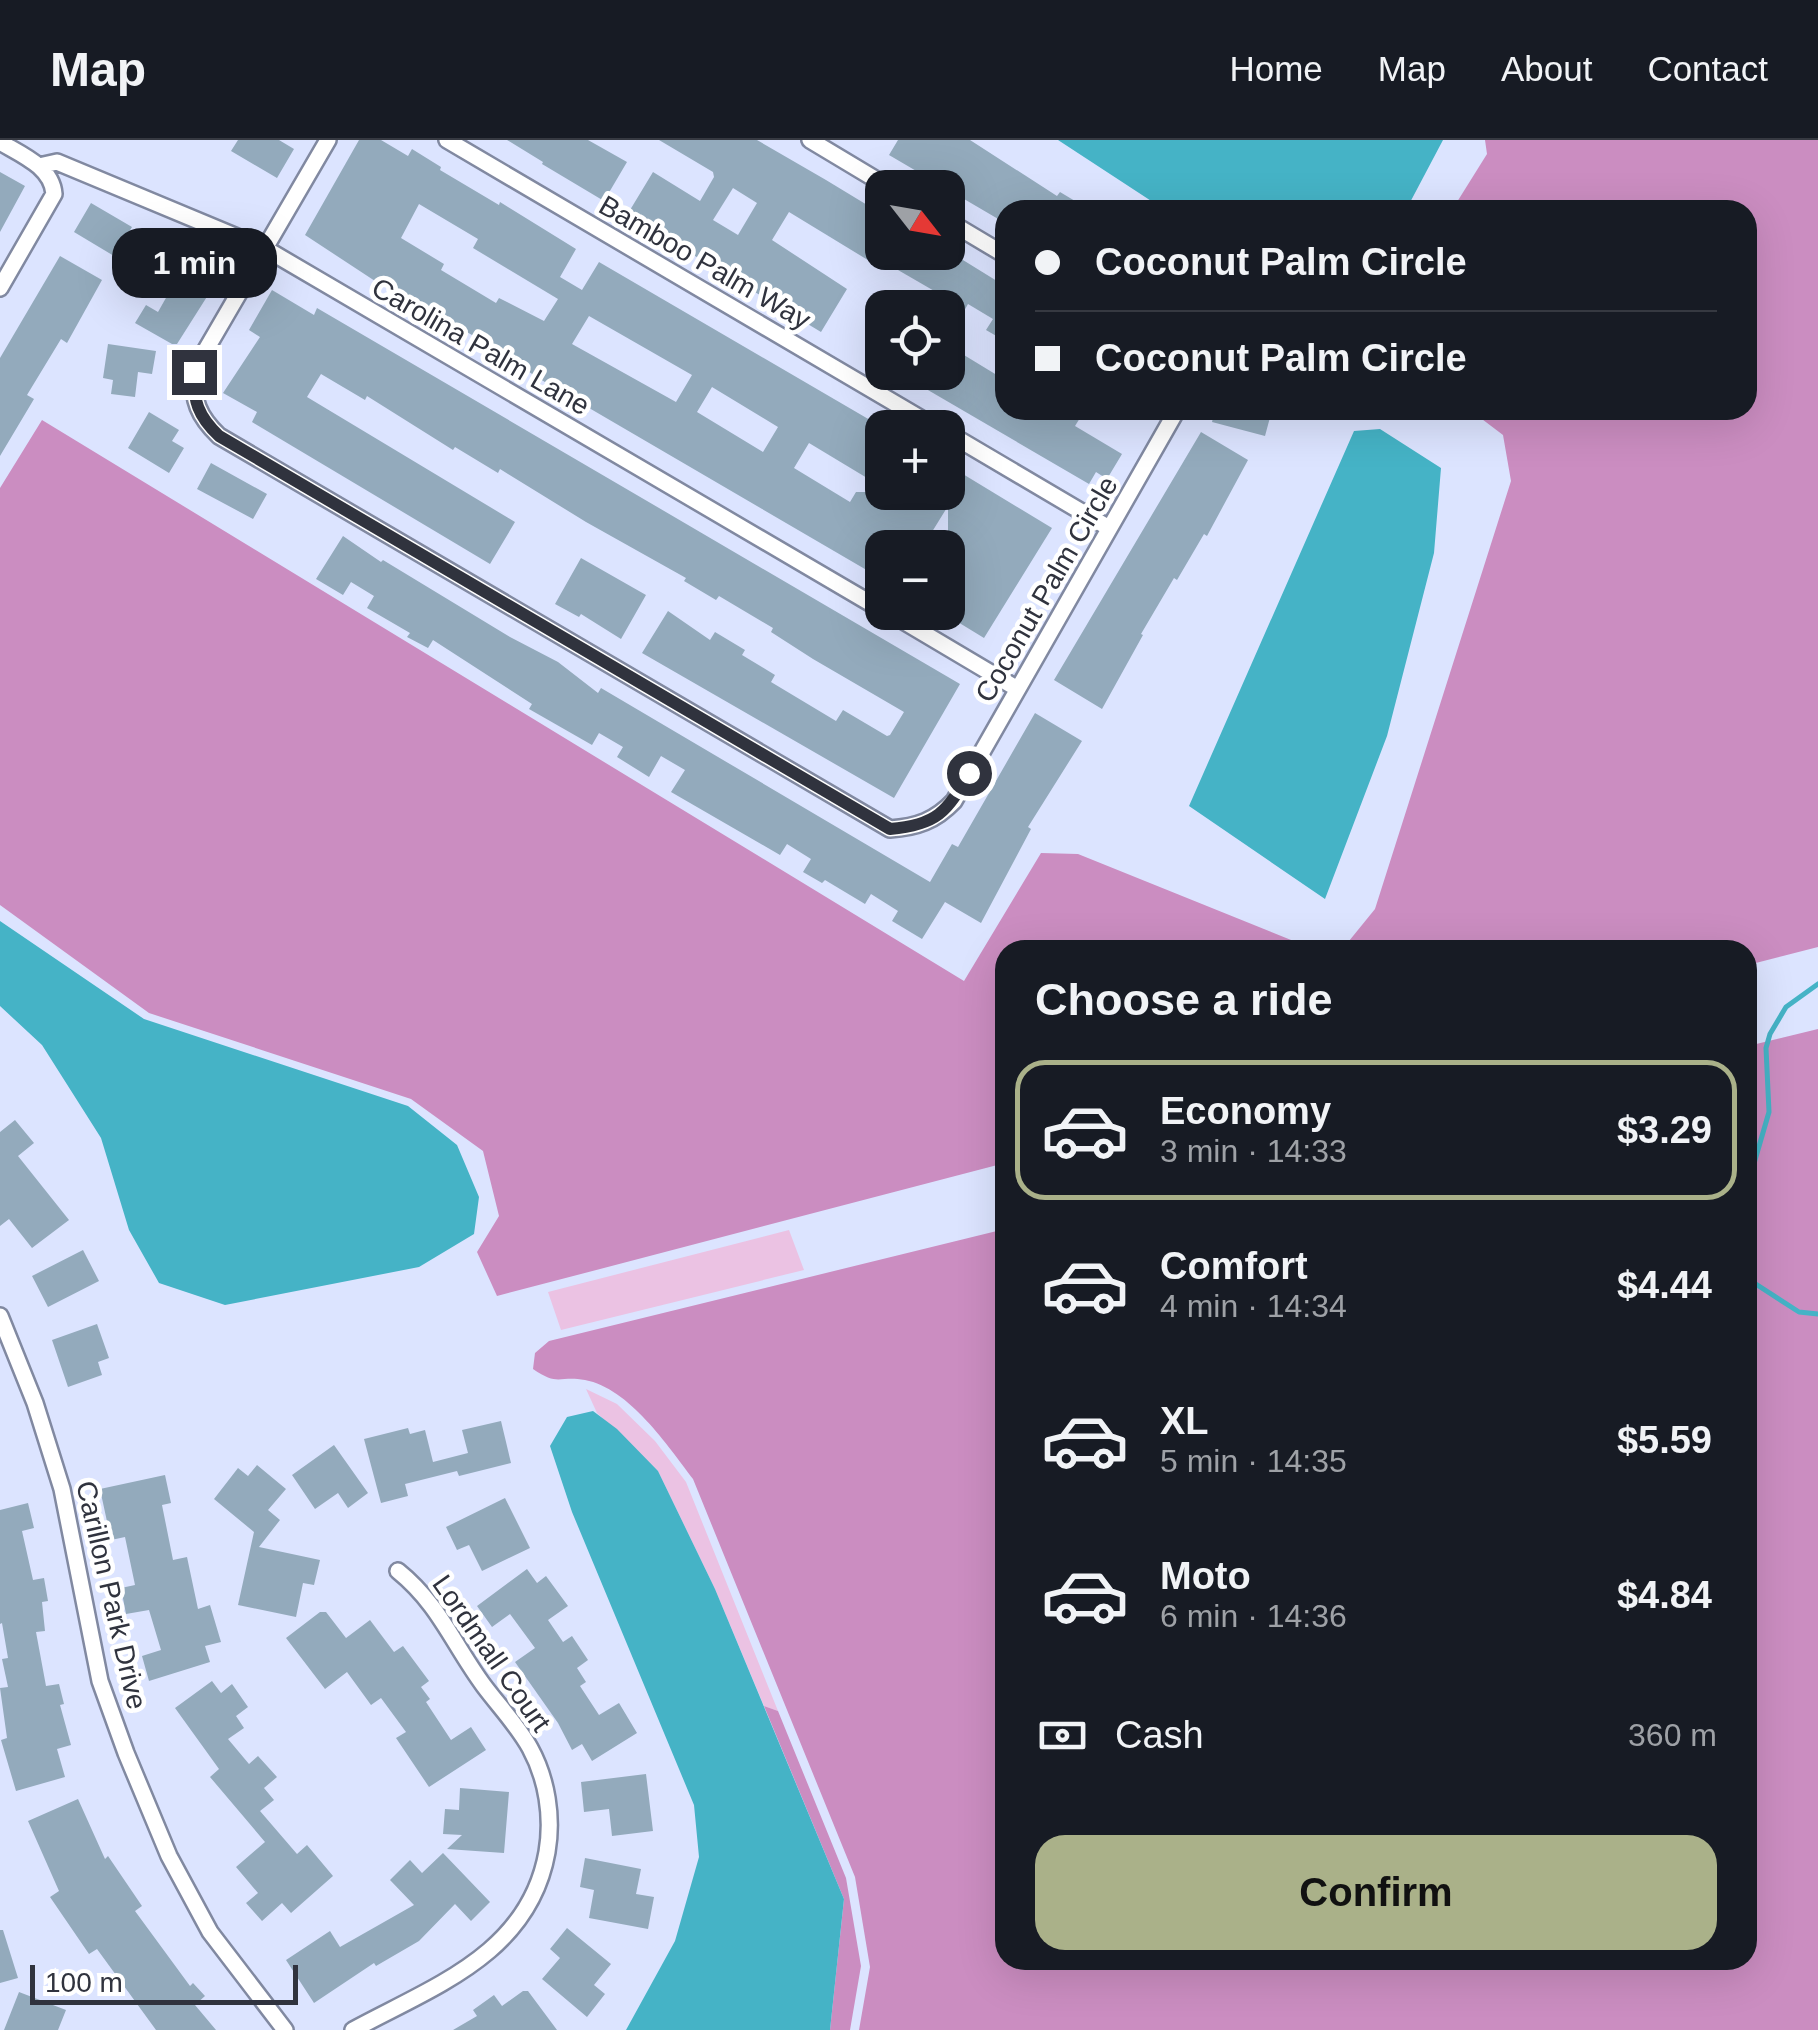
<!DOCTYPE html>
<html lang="en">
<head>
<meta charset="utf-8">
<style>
  :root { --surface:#171b24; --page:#20242c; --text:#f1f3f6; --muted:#9ea1a6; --line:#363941; --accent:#aab189 }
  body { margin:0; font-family:Helvetica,sans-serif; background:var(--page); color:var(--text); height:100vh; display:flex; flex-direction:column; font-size:38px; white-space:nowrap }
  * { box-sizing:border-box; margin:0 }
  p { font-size:32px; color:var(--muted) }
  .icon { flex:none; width:55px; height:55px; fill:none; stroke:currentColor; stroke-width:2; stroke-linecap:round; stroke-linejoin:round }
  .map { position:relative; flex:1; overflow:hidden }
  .side { position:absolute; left:995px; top:800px; width:762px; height:1030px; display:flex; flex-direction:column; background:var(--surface); border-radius:30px; box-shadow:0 10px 40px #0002 }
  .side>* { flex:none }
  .banner { position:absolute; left:995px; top:60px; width:762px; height:220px; border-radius:30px; box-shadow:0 10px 40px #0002; display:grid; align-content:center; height:220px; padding:0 40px; background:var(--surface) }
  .needle { width:65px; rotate:121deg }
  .controls { position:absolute; left:865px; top:30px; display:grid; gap:20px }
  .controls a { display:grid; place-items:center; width:100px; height:100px; border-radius:20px; background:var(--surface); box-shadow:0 10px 40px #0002; font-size:50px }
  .scale { position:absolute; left:30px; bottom:25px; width:268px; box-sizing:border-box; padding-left:10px; border:5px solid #30333e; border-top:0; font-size:28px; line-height:35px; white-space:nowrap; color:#30333e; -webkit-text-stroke:8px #fff; paint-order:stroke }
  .end { position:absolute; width:45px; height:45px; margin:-22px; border:12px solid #30333e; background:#fff; box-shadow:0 0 0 5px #fff }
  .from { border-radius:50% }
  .bubble { position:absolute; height:70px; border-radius:30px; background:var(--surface); box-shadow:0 10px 40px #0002; font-size:32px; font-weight:600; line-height:70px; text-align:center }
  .banner b { display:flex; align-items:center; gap:35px; height:95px; font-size:38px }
  .banner b+b { border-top:2px solid var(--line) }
  .banner i { width:25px; height:25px; background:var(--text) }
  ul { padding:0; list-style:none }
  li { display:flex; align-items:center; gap:30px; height:140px; margin:0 20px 15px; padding:0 20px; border:5px solid transparent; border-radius:30px }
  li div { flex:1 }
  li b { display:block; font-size:38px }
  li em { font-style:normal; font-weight:600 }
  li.active { border-color:var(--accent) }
  li>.icon { width:90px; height:90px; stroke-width:1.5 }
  h2 { padding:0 40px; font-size:45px; line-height:120px }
  .pay { display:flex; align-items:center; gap:25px; height:110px; padding:0 40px; font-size:38px }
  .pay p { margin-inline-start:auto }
  .button { display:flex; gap:20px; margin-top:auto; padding:20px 40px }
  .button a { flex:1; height:115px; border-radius:30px; background:var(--accent); color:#111; font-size:40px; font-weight:600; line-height:115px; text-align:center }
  header { display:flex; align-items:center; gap:60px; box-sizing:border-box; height:140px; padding:0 50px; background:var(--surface); border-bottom:2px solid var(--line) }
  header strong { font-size:48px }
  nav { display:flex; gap:55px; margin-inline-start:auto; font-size:35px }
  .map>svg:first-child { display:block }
</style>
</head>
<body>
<header>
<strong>Map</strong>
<nav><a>Home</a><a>Map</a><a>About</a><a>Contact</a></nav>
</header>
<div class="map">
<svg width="1818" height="1890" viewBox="0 0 1818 1890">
  <rect width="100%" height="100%" fill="#dce4ff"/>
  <path fill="#ebc2e3" d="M789 1090 804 1130 561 1190 548 1152Z
    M586 1249 617 1264 655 1301 686 1342 778 1571 764 1566 715 1449 658 1331 597 1273Z"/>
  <path fill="#cb8dc1" d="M1485 0H1818V807L1748 825V810H1005V1023L497 1156 477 1112 499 1076 483 1011 411 959 149 873 0 765V348L42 280 964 841 1041 713 1078 714 1306 806 1349 801 1375 769 1511 341 1503 295 1470 270H1748V70H1452L1487 14Z
    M1818 889V1890H859L870 1827 855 1737 693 1339C668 1306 629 1248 585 1240 559 1235 559 1247 533 1229L535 1213 549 1201 1005 1089V1820H1748V906Z
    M764 1566 778 1571 846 1738 861 1826 850 1890H830L844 1759Z"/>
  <path fill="#45b3c6" d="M1058 0H1443L1406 70H1165Z
    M1380 289 1441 328 1434 413 1387 596 1325 759 1189 666 1354 291Z
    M0 781 144 879 408 966 457 1005 479 1057 474 1094 419 1127 225 1165 159 1143 129 1090 101 998 42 905 0 866Z
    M593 1271 617 1289 658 1331 715 1449 844 1759 830 1890H626L675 1801 699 1717 694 1665 572 1372 550 1306 567 1277Z"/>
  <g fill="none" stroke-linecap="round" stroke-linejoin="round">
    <path stroke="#45b3c6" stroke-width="5" d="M1748 1044 1769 972 1766 908 1770 894 1786 867 1818 844
      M1748 1139 1799 1172 1818 1174"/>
  </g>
  <path fill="#93aabc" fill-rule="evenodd" d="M238 0H279L294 9 277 38 231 11Z
    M359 0H381L408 16 412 9 441 27 440 30 499 65 500 62 576 109 560 137 582 150 599 122 882 287V347L809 303 794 328 850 362 856 352H948V325L1052 388 984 498 948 476V366L922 408H882V439L548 244 518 225 519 223 420 164 419 167 375 141 305 95ZM419 64 478 99 473 108 558 159 544 181 499 158 496 163 441 130 444 124 401 98ZM589 176 692 235 676 262 572 204ZM712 247 778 287 763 312 697 272Z
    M507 0H588L627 22 604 61 542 24 543 22Z
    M659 0H757L826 40 882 74V112H950L1005 146V201L986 190 993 179 968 164 960 178 931 160 936 152 879 119 876 125 789 72 772 100 847 149 821 192 627 75 653 32 700 61 714 37 713 32ZM733 48 757 63 738 95 713 80Z
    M898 0H970L1057 56 1060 52 1090 70H1005V83L889 15Z
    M0 32 25 46 0 92Z
    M91 63 132 87 114 116 74 92Z
    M180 107 222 133 177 204H172L135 183 146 165 158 172 171 149 159 142Z
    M60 116 102 140 67 203 61 199 27 255 34 259 0 316V218Z
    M272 150 314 175 317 168 960 544 894 658 642 513 668 471 710 500 715 492 745 510 742 515 775 535 771 542 836 581 843 570 887 596 890 595 904 572 813 519 771 492 773 488 719 456 716 460 684 441 686 438 586 382 500 329 498 333 455 307 453 310 367 256 365 260 321 234 307 257 515 382 490 424 252 282 257 272 223 253 260 197 249 190Z
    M108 204 156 211 152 234 138 232 135 257 111 254 113 240 103 238Z
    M959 212 1005 240V270H1085L1075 286 1122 314 1107 339 1096 332 1089 344 897 232H948Z
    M1215 270H1272L1265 296 1212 282Z
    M149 272 179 290 172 301 184 308 169 333 128 308Z
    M1201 292 1248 320 1207 396 1204 394 1177 440 1174 438 1141 494 1143 495 1102 569 1054 540Z
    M211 323 267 354 253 379 197 349Z
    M343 396 381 422 383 420 510 497 558 522 598 553 601 548 930 742 952 704 958 707 1035 573 1082 601 1028 687 1031 689 981 783 945 762 922 799 892 781 898 771 871 754 865 764 825 740 822 743 803 732 811 719 787 704 780 715 671 652 685 630 661 616 649 637 617 617 623 607 599 593 592 605 529 569 532 564 433 500 428 508 407 497 410 493 367 468 374 456 351 442 343 455 316 439Z
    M581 418 646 455 621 499 581 474 579 477 555 464Z
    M15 980 34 1003 18 1016 69 1080 32 1108 9 1079 0 1086V992Z
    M83 1110 99 1141 48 1167 32 1136Z
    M97 1184 109 1218 98 1222 102 1235 68 1247 52 1200Z
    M501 1281 511 1323 459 1336 457 1331 405 1344 408 1356 381 1363 364 1299 408 1288 410 1294 425 1290 433 1322 468 1313 462 1290Z
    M334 1305 368 1353 348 1368 338 1353 315 1369 292 1335Z
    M257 1325 286 1349 268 1370 280 1380 259 1407 320 1420 314 1445 303 1443 296 1477 238 1465 254 1392 214 1359 238 1328 248 1336Z
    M165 1335 171 1363 162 1365 173 1420 187 1417 198 1469 210 1465 221 1502 205 1506 210 1522 149 1541 142 1516 161 1510 149 1470 126 1474 121 1448 135 1445 125 1397 111 1400 100 1349Z
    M505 1358 530 1408 482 1431 469 1405 457 1410 446 1387Z
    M28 1363 34 1388 22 1391 33 1440 44 1438 48 1461 42 1462 45 1491 36 1492 46 1546 59 1544 64 1564 60 1565 71 1605 57 1609 65 1637 16 1651 1 1600 7 1598 0 1548 8 1547 2 1519 8 1518 2 1483 0 1484V1370Z
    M527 1429 537 1443 546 1436 568 1466 548 1480 563 1502 572 1496 588 1520 577 1528 586 1542 580 1546 599 1575 619 1563 637 1593 592 1621 582 1604 572 1610 558 1583 515 1522 535 1508 510 1474 492 1487 477 1466Z
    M320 1472H326L346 1498 370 1480 394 1512 403 1506 429 1541 421 1547 430 1559 426 1562 451 1600 471 1587 486 1610 429 1647 396 1598 406 1592 381 1558 371 1565 347 1532 325 1549 286 1498Z
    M212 1541 221 1553 232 1544 248 1567 236 1576 244 1588 228 1599 249 1624 258 1616 277 1637 264 1648 274 1660 260 1671 297 1714 307 1705 333 1736 291 1773 282 1763 262 1781 246 1763 258 1753 236 1727 265 1702 210 1637 219 1629 175 1568Z
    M646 1634 653 1691 612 1696 609 1669 584 1672 581 1642Z
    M460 1648 509 1652 504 1713 447 1709 462 1695 443 1694 445 1669 459 1670Z
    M78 1659 105 1719 108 1716 142 1766 135 1771 190 1846 193 1843 205 1856 195 1865 216 1890H156L97 1809 89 1814 50 1757 59 1751 28 1681Z
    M443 1713 490 1762 471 1781 455 1764 419 1801 376 1826 374 1823 314 1863 286 1820 330 1791 340 1807 414 1765 390 1740 410 1720 422 1733Z
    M585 1718 641 1729 636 1754 654 1757 648 1789 589 1778 594 1750 580 1747Z
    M567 1788 611 1824 594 1845 605 1854 587 1877 542 1839 560 1818 550 1809Z
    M0 1790H3L18 1838 0 1843Z
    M523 1851H528L557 1890H453L477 1876 473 1870 494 1855 502 1866Z
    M19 1852 66 1870 58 1890H4Z"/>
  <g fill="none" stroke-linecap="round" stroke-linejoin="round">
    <g stroke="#8189a1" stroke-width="20">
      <path id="street" d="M328 0 193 232C193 261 198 276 219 296L890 689C917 687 935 681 954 661L1177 270
        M447 0 937 288
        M810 0 890 48
        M0 2C22 15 52 27 54 54L0 148
        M39 26 57 22 266 109 882 470
        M948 81 1005 115
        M948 293 1109 388
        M888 472 1016 548
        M0 1176 35 1263 62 1349 100 1541 126 1613 169 1716 210 1792 285 1890
        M353 1890C434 1846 529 1814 547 1712 553 1677 547 1639 530 1608 518 1586 499 1566 484 1546 453 1504 439 1464 398 1431"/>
    </g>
    <use href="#street" stroke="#fff" stroke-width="15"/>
  </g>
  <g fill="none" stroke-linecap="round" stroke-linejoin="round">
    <path stroke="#30333e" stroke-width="12" d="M194 232C193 261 198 276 219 296L890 689C937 685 947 672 969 633"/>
  </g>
  <g text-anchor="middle" stroke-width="9" stroke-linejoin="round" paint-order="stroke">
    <g font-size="28" fill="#30333e" stroke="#fff">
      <text transform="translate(705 122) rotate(30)" y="10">Bamboo Palm Way</text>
      <text transform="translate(481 206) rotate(30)" y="10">Carolina Palm Lane</text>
      <text transform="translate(1046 449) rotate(-60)" y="10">Coconut Palm Circle</text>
      <text transform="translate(112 1455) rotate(77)" y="10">Carillon Park Drive</text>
      <text transform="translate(492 1513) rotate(55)" y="10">Lordmall Court</text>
    </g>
  </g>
</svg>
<div class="controls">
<a><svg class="needle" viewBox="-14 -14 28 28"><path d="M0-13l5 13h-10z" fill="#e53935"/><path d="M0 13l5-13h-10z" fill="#9ea1a6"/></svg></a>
<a><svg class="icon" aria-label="locate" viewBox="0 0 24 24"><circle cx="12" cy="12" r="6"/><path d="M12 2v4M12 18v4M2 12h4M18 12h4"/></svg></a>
<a>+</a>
<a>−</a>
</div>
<div class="scale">100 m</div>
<i class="end from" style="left:969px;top:633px"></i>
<i class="end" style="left:194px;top:232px"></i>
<div class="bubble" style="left:112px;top:88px;width:165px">1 min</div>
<div class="banner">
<b><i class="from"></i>Coconut Palm Circle</b>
<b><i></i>Coconut Palm Circle</b>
</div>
<section class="side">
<h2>Choose a ride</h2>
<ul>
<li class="active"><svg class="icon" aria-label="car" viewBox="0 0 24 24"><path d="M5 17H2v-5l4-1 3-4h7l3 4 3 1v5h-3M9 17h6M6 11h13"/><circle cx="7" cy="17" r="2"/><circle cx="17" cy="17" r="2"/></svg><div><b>Economy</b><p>3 min · 14:33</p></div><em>$3.29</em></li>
<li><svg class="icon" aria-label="car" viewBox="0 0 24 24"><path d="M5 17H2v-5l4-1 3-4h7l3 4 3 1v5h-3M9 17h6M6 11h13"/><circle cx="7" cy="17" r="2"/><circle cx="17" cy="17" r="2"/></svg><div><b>Comfort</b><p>4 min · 14:34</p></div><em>$4.44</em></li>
<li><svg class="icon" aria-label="car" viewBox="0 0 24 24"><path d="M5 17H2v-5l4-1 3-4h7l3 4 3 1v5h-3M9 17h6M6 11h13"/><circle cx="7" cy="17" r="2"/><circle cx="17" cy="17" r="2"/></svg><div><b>XL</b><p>5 min · 14:35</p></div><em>$5.59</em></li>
<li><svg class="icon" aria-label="car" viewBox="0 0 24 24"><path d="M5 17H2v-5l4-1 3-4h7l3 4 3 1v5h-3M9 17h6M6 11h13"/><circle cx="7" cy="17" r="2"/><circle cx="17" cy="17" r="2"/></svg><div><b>Moto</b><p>6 min · 14:36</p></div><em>$4.84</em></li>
</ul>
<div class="pay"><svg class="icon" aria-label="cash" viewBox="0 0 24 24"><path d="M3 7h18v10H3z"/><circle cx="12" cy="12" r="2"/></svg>Cash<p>360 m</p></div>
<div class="button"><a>Confirm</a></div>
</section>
</div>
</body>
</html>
